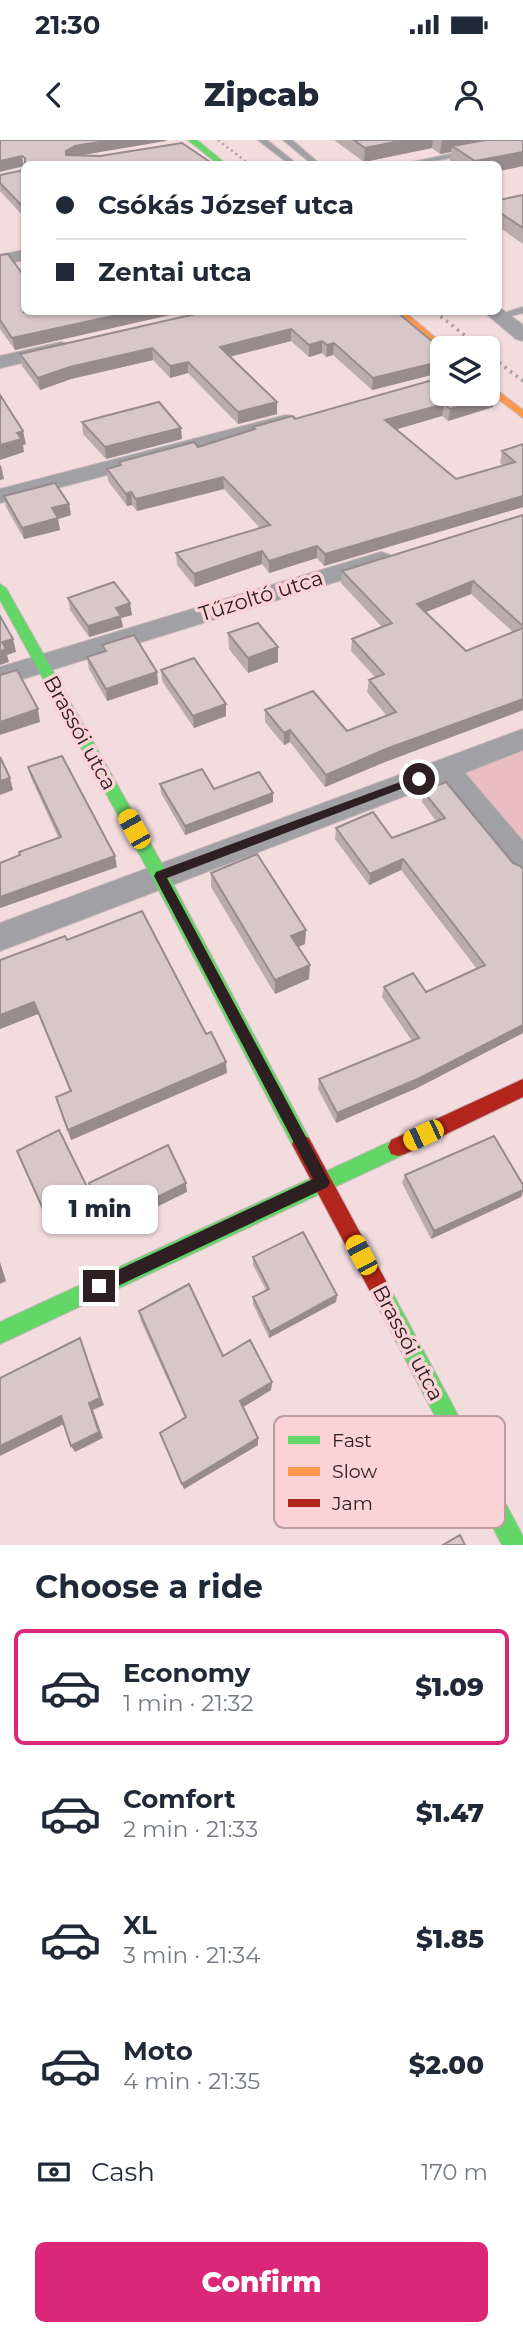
<!DOCTYPE html>
<html lang="en">
<head>
<meta charset="utf-8">
<style>
  :root { --surface:#fff; --page:#f6f6f7; --text:#1f2937; --muted:#747a83; --line:#e0e1e3; --accent:#db2777 }
  body { margin:0; font-family:Montserrat,sans-serif; background:var(--page); color:var(--text); height:100vh; display:flex; flex-direction:column; font-size:26px; white-space:nowrap }
  * { box-sizing:border-box; margin:0 }
  p { font-size:23px; color:var(--muted) }
  .icon { flex:none; width:38px; height:38px; fill:none; stroke:currentColor; stroke-width:2; stroke-linecap:round; stroke-linejoin:round }
  .map { position:relative; height:1405px; overflow:hidden }
  .panel { display:flex; flex-direction:column; background:var(--surface); flex:1 }
  .panel>* { flex:none }
  .guide { position:absolute; left:21px; top:21px; width:481px; height:154px; border-radius:10px; box-shadow:0 2px 5px #0004; display:grid; align-content:center; height:154px; padding:0 35px; background:var(--surface) }
  .tools { position:absolute; left:430px; top:196px; display:grid; gap:14px }
  .tools a { display:grid; place-items:center; width:70px; height:70px; border-radius:10px; background:var(--surface); box-shadow:0 2px 5px #0004; font-size:35px }
  .end { position:absolute; width:32px; height:32px; margin:-16px; border:9px solid #2e2022; background:#fff; box-shadow:0 0 0 4px #fff }
  .from { border-radius:50% }
  .bubble { position:absolute; height:49px; border-radius:10px; background:var(--surface); box-shadow:0 2px 5px #0004; font-size:23px; font-weight:800; line-height:49px; text-align:center }
  .car { position:absolute; width:21px; height:42px; margin:-21px -10px; border-radius:9px; box-shadow:0 0 5px 2px #0007; background:linear-gradient(#f5c518 24%,#345 0 40%,#f5c518 0 76%,#345 0 86%,#f5c518 0) }
  .guide b { display:flex; align-items:center; gap:24px; height:66px; font-size:26px }
  .guide b+b { border-top:2px solid var(--line) }
  .guide i { width:18px; height:18px; background:var(--text) }
  ul { padding:0; list-style:none }
  li { display:flex; align-items:center; gap:21px; height:116px; margin:0 14px 10px; padding:0 21px; border:4px solid transparent; border-radius:10px }
  li div { flex:1 }
  li b { display:block; font-size:26px }
  li em { font-style:normal; font-weight:800 }
  li.current { border-color:var(--accent) }
  li>.icon { width:63px; height:63px; stroke-width:1.5 }
  h2 { padding:0 35px; font-size:32px; line-height:84px }
  .pay { display:flex; align-items:center; gap:18px; height:77px; padding:0 35px; font-size:26px }
  .pay p { margin-inline-start:auto }
  .primary-button { display:flex; gap:14px; margin-top:auto; padding:14px 35px }
  .primary-button a { flex:1; height:80px; border-radius:10px; background:var(--accent); color:#fff; font-size:28px; font-weight:800; line-height:80px; text-align:center }
  .status { display:flex; justify-content:space-between; align-items:center; height:49px; padding:0 35px; background:var(--surface); direction:ltr }
  .status svg { height:19px; fill:currentColor }
  header { display:flex; justify-content:space-between; align-items:center; height:91px; padding:0 35px; background:var(--surface); font-size:32px; font-weight:800 }
  .map>svg:first-child { display:block }
</style>
</head>
<body>
<div class="status"><b>21:30</b><svg viewBox="0 0 49 12"><path d="M0 12V9h3v3zM5 12V6h3v6zM10 12V3h3v9zM15 12V0h3v12zM26 1h20v11H26zM47 4h2v5h-2z"/></svg></div>
<header><svg class="icon" aria-label="back" viewBox="0 0 24 24"><path d="M15 5l-7 7 7 7"/></svg>Zipcab<svg class="icon" aria-label="person" viewBox="0 0 24 24"><circle cx="12" cy="8" r="4"/><path d="M4 21q1-7 8-7t8 7"/></svg></header>
<div class="map">
<svg width="523" height="1405" viewBox="0 0 523 1405">
  <rect width="100%" height="100%" fill="#f2dcde"/>
  <path fill="#eabdc3" d="M523 607V707L467 642V628Z"/>
  <g fill="none" stroke-linecap="round" stroke-linejoin="round">
    <g stroke="#c9b8ba" stroke-width="2">
      <path id="lane" d="M258 0H267L297 24H289Z
        M283 0H292L320 24H312Z
        M469 10 472 14 417 24H403Z
        M523 167V173L499 179 494 176Z"/>
    </g>
    <g stroke="#c9b8ba" stroke-width="2">
      <path id="street" d="M24 110V120L0 125V115Z
        M499 167 523 185V201L516 199 484 172H499Z
        M61 202 68 204 71 208 68 212 0 228V216Z
        M286 275 294 276 297 281 294 286 0 363V349Z
        M381 412 390 415 393 420 390 425 0 546V527Z
        M523 589V610L465 633 523 701V736L512 732 439 643 0 811V783Z"/>
    </g>
    <g stroke="#c9b8ba" stroke-width="2">
      <path id="fast" d="M188 0H197L226 24H218Z
        M0 444 6 448 166 731 309 998 312 1004 309 1010 302 1013 295 1010 154 741 0 460Z
        M398 998 405 1000 408 1007 405 1014 0 1204V1182Z
        M379 1138 386 1141 523 1396V1405H502L372 1155 369 1148 372 1141Z"/>
    </g>
    <g stroke="#c9b8ba" stroke-width="2">
      <path id="slow" d="M395 172H405L448 208 439 210Z
        M488 243 523 270V278L488 251Z"/>
    </g>
    <g stroke="#c9b8ba" stroke-width="2">
      <path id="jam" d="M523 939V957L405 1014 398 1016 391 1014 388 1007 391 1000Z
        M302 995 309 998 386 1141 389 1148 386 1155 379 1158 372 1155 295 1010 292 1004 295 998Z"/>
    </g>
    <use href="#lane" fill="#a1a0a5" fill-rule="evenodd"/>
    <use href="#street" fill="#a1a0a5" fill-rule="evenodd"/>
    <use href="#fast" fill="#63d668" fill-rule="evenodd"/>
    <use href="#slow" fill="#ff974d" fill-rule="evenodd"/>
    <use href="#jam" fill="#b3261e" fill-rule="evenodd"/>
    <path stroke="#a6a0a2" stroke-width="2.5" stroke-dasharray="2 3.5" stroke-linecap="butt" d="M218 0 249 24"/>
    <path stroke="#a6a0a2" stroke-width="3.5" stroke-dasharray="2.5 4.5" stroke-linecap="butt" d="M435 172 481 208
      M488 214 523 241"/>
  </g>
  <path fill="#baabad" fill-rule="evenodd" d="M334 0H523V26L499 31V24H456L450 20 451 12 440 14 432 8 364 22Z
    M24 28V77L0 51V35L24 30Z
    M523 55V104L499 87V60Z
    M0 115 24 172H183L15 210 0 189Z
    M204 172 434 203 443 208V232L372 250 333 215 326 217 322 213 309 217 291 201 230 217 277 262V274L238 284 188 233 170 238 153 220 71 239 40 250 22 226 20 214Z
    M495 255 493 267 448 281 442 276 396 289 456 339 503 325 500 323 502 311 523 304V367L324 426 317 418 269 433 262 424 195 447 177 425 176 413 260 388 224 349 137 371 132 365 127 366 108 341 107 329 119 325V322L198 307 253 290V287L295 279Z
    M82 282 182 299 106 319 83 294Z
    M4 356 69 364 71 375 58 379 60 390 24 399 6 367Z
    M523 375V570L385 622 325 647 290 602 284 605 265 582V570L347 591 387 576 367 552 369 540 375 537 351 511 352 499 382 487 341 443 342 431ZM471 454 513 492 466 511 426 472Z
    M68 458 132 475 121 478 123 487 89 497 70 470Z
    M228 493 278 522 248 533 229 509Z
    M102 505 157 532 158 544 107 561 89 529 87 517 103 512Z
    M161 530 226 576 194 588 162 541Z
    M28 627 117 727 0 768V723L20 715 58 697 31 638Z
    M160 644 273 653V662L185 695 161 653Z
    M423 651 513 723 523 729V893L417 948 336 983 318 949 319 939 412 901 382 857 384 847 426 852 477 829 401 730 369 745 335 699 336 688 392 698 436 681 422 662Z
    M211 733 305 804 298 807 309 839 275 854 211 747Z
    M67 800 227 933 71 1000 59 968 70 951 38 874 0 889V820Z
    M405 1035 523 1045V1053L521 1057 431 1099 402 1043Z
    M253 1117 337 1155 336 1162 269 1198 253 1164V1157L266 1150 253 1125Z
    M139 1171 272 1242 271 1250 243 1267 258 1298V1305L184 1349 160 1293 185 1278 141 1181Z"/>
  <path fill="#978b8d" d="M111 0H166V1L77 16 66 15V11L75 6Z
    M404 0H433L432 8 364 22 365 8Z
    M442 0H514L452 6 451 12 440 14Z
    M523 12V26L499 31V24H475V21Z
    M22 16 24 26 0 32V21Z
    M131 172H183L15 210 12 198Z
    M291 189V201L220 219V207Z
    M322 201V213L309 217V205Z
    M334 203 333 215 326 217 327 205Z
    M152 208 153 220 71 239 40 250 38 238 70 227Z
    M443 218V232L372 250 373 238Z
    M188 222V233L170 238V226Z
    M495 255 493 267 448 281 450 269Z
    M277 262V274L238 284V272Z
    M444 264 442 276 384 293 385 280Z
    M181 288 182 299 106 319 105 307Z
    M23 291 26 304 23 305 24 312 0 320V305L17 293Z
    M1 325 4 339 0 340V326Z
    M223 337 224 349 137 371 136 359Z
    M131 352 132 365 127 366 126 354Z
    M523 356V367L324 426 325 414Z
    M69 364 71 375 58 379 60 390 24 399 22 388 52 368Z
    M317 406V418L269 433V421Z
    M262 411V424L195 447 194 434Z
    M473 441 471 454 416 476 417 464Z
    M130 463 132 475 121 478 123 487 89 497 88 486 116 468Z
    M13 499 16 512 7 515 9 522 0 525V511L2 502Z
    M278 507V522L248 533V518Z
    M157 532 158 544 107 561 106 549Z
    M523 559V570L385 622 325 647 326 635 386 609Z
    M226 564V576L194 588 193 576Z
    M38 569 40 582 0 595V582Z
    M290 590V602L284 605V593Z
    M10 638 13 650 0 655V641Z
    M273 653V662L185 695V686Z
    M115 716 117 727 0 768V757Z
    M403 719 401 730 369 745 370 734Z
    M306 790 305 804 291 810V796Z
    M310 825 309 839 275 854V840Z
    M34 862 38 874 0 889V875Z
    M523 885V893L417 948 336 983 337 973Z
    M226 922 227 933 71 1000 68 990Z
    M186 1043 187 1052 108 1091 105 1083Z
    M523 1050 521 1057 431 1099 434 1091Z
    M91 1055 94 1063 51 1087 47 1078Z
    M0 1122 6 1141 0 1144Z
    M337 1155 336 1162 269 1198 270 1192Z
    M80 1198 104 1265 93 1270 103 1298 75 1312 71 1306 89 1263Z
    M272 1242 271 1250 240 1269V1261Z
    M61 1276 66 1283 0 1316V1306Z
    M258 1298V1305L184 1349 182 1344Z"/>
  <path fill="#d8c7c9" stroke="#978b8d" stroke-width="2" d="M0 0H111L75 6 66 11V15L100 16 182 3 213 24H25V18L22 16 0 21Z
    M354 0H404L365 8Z
    M486 0H523V12L475 21 452 6Z
    M24 28V68L0 43V35L24 30Z
    M523 55V88L499 72V60Z
    M8 114 24 136V172H131L12 198 0 180V115Z
    M204 172H397L434 203 444 208H443V221L373 238 334 203 327 205 322 201 309 205 291 189 220 207 277 262 238 272 188 222 170 226 152 208 70 227 38 238 20 214Z
    M443 237V254H488V249L495 255 450 269 444 264 385 280 456 339 515 322 502 311 523 304V356L325 414 317 406 269 421 262 411 194 434 176 413 270 385 223 337 136 359 131 352 126 354 107 329 121 325 119 322 194 302 198 307 255 289 253 287 292 276 295 279Z
    M0 255 23 291 17 293 22 299 0 305Z
    M159 262 181 288 105 307 82 282Z
    M55 343 69 364 52 368 58 378 22 388 4 356Z
    M523 375V486L473 441 417 464 466 511 523 488V559L386 609 326 635 290 590 284 593 265 570 313 551 347 591 396 572 369 540 384 534 352 499 392 483 342 431Z
    M114 442 130 463 116 468 121 476 88 486 68 458Z
    M0 476 13 499 2 502 6 509 0 511Z
    M258 483 278 507 248 518 228 493Z
    M134 495 157 532 106 549 87 517 106 511 102 505Z
    M194 518 226 564 193 576 161 530Z
    M17 530 38 569 0 582V535Z
    M62 616 115 716 0 757V723L20 715 19 712 61 697 28 627Z
    M0 617 10 638 0 641Z
    M202 629 214 649 259 632 273 653 185 686 160 644Z
    M446 642 513 723 520 726 523 729V885L420 938 337 973 319 939 419 898 384 847 413 833 426 852 485 825 403 719 370 734 336 688 373 672 392 698 445 678 423 651Z
    M257 714 306 790 291 796 310 825 275 840 211 733Z
    M142 771 206 894 211 892 226 922 68 990 56 957 71 951 34 862 0 875V820L65 796 67 800Z
    M59 990 91 1055 47 1078 17 1011Z
    M494 996 523 1045V1050L434 1091 405 1035Z
    M168 1005 186 1043 105 1083 89 1043Z
    M303 1092 337 1155 270 1192 253 1157 269 1149 253 1117Z
    M189 1144 223 1216 250 1200 272 1242 240 1261 258 1298 182 1344 160 1293 186 1277 139 1171Z
    M80 1198 100 1258 89 1263 99 1292 71 1306 61 1276 0 1306V1238Z
    M460 1395 465 1405H443Z"/>
  <path fill="#2e2022" d="M419 635 424 639 422 641 167 738 330 1042 328 1047 105 1152 99 1154 94 1152 92 1146 94 1141 313 1039 154 736 156 732Z"/>
  <g text-anchor="middle" stroke-width="7" stroke-linejoin="round" paint-order="stroke">
    <g font-size="21" fill="#2e2022" stroke="#fbd3d7">
      <text transform="translate(261 456) rotate(-17)" y="7">Tűzoltó utca</text>
      <text transform="translate(80 593) rotate(61)" y="7">Brassói utca</text>
      <text transform="translate(408 1203) rotate(62)" y="7">Brassói utca</text>
    </g>
  </g>
  <rect x="274" y="1276" width="231" height="112" rx="10" fill="#fbd3d7" stroke="#be9da1" stroke-width="2"/>
  <rect x="288" y="1296" width="32" height="8" fill="#63d668"/>
  <rect x="288" y="1327" width="32" height="9" fill="#ff974d"/>
  <rect x="288" y="1359" width="32" height="8" fill="#b3261e"/>
  <g font-size="19" fill="#2e2022">
    <text x="332" y="1307">Fast</text>
    <text x="332" y="1338">Slow</text>
    <text x="332" y="1370">Jam</text>
  </g>
</svg>
<div class="tools">
<a><svg class="icon" aria-label="layers" viewBox="0 0 24 24"><path d="M12 4l9 5-9 5-9-5zM3 14l9 5 9-5"/></svg></a>
</div>
<i class="end from" style="left:419px;top:639px"></i>
<i class="end" style="left:99px;top:1146px"></i>
<div class="bubble" style="left:42px;top:1045px;width:116px">1 min</div>
<i class="car" style="left:134px;top:689px;rotate:331deg"></i>
<i class="car" style="left:423px;top:995px;rotate:245deg"></i>
<i class="car" style="left:361px;top:1115px;rotate:332deg"></i>
<div class="guide">
<b><i class="from"></i>Csókás József utca</b>
<b><i></i>Zentai utca</b>
</div>
</div>
<section class="panel">
<h2>Choose a ride</h2>
<ul>
<li class="current"><svg class="icon" aria-label="car" viewBox="0 0 24 24"><path d="M5 17H2v-5l4-1 3-4h7l3 4 3 1v5h-3M9 17h6M6 11h13"/><circle cx="7" cy="17" r="2"/><circle cx="17" cy="17" r="2"/></svg><div><b>Economy</b><p>1 min · 21:32</p></div><em>$1.09</em></li>
<li><svg class="icon" aria-label="car" viewBox="0 0 24 24"><path d="M5 17H2v-5l4-1 3-4h7l3 4 3 1v5h-3M9 17h6M6 11h13"/><circle cx="7" cy="17" r="2"/><circle cx="17" cy="17" r="2"/></svg><div><b>Comfort</b><p>2 min · 21:33</p></div><em>$1.47</em></li>
<li><svg class="icon" aria-label="car" viewBox="0 0 24 24"><path d="M5 17H2v-5l4-1 3-4h7l3 4 3 1v5h-3M9 17h6M6 11h13"/><circle cx="7" cy="17" r="2"/><circle cx="17" cy="17" r="2"/></svg><div><b>XL</b><p>3 min · 21:34</p></div><em>$1.85</em></li>
<li><svg class="icon" aria-label="car" viewBox="0 0 24 24"><path d="M5 17H2v-5l4-1 3-4h7l3 4 3 1v5h-3M9 17h6M6 11h13"/><circle cx="7" cy="17" r="2"/><circle cx="17" cy="17" r="2"/></svg><div><b>Moto</b><p>4 min · 21:35</p></div><em>$2.00</em></li>
</ul>
<div class="pay"><svg class="icon" aria-label="cash" viewBox="0 0 24 24"><path d="M3 7h18v10H3z"/><circle cx="12" cy="12" r="2"/></svg>Cash<p>170 m</p></div>
<div class="primary-button"><a>Confirm</a></div>
</section>
</body>
</html>
